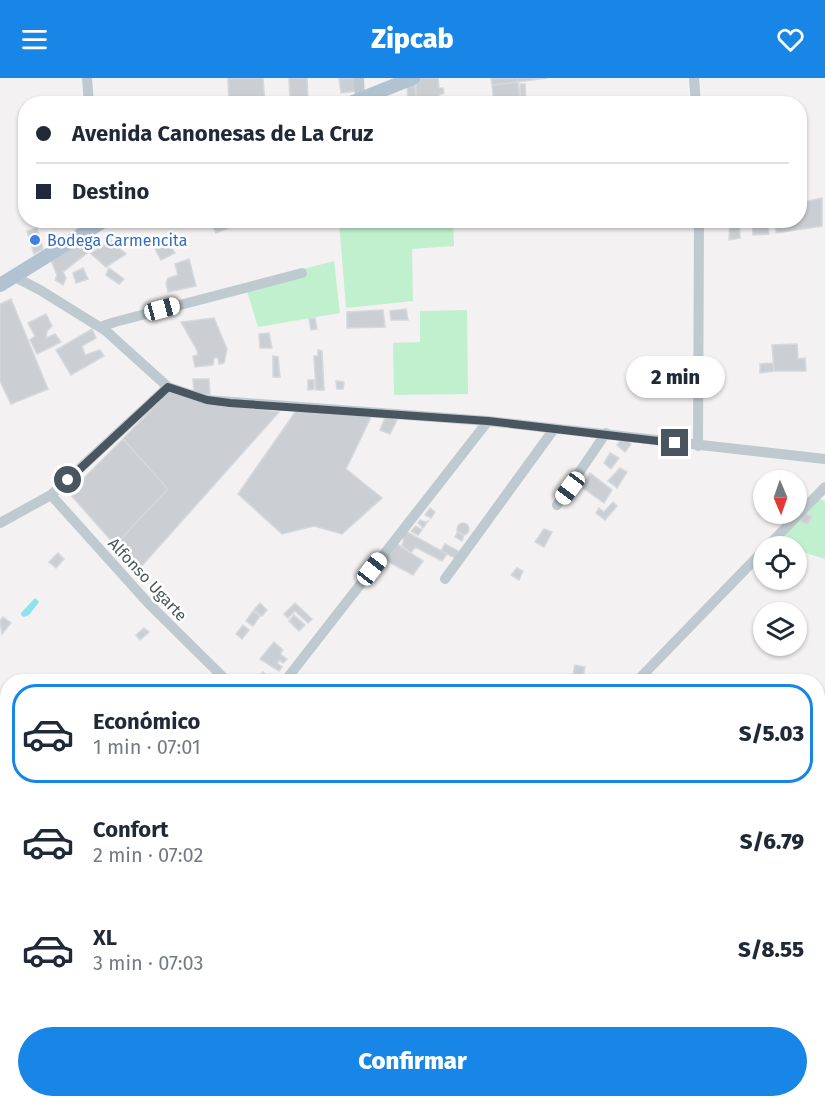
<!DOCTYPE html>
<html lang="es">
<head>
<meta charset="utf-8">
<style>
  :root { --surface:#fff; --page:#f2f2f3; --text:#1f2937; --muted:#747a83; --line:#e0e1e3; --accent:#1786e7 }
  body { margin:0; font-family:"Fira Sans",sans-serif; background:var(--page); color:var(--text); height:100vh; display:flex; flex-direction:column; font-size:22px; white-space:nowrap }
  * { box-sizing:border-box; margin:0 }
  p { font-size:20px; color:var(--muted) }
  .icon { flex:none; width:33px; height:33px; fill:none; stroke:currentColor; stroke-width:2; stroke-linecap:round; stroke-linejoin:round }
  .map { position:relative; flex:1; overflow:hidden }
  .drawer { position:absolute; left:0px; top:596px; width:825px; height:434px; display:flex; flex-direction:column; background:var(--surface); border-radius:24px 24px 0 0; box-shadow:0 2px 4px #0004 }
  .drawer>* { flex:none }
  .guide { position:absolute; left:18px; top:18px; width:789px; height:132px; border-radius:24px; box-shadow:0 2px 4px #0004; display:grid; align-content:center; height:132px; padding:0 18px; background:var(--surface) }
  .needle { width:39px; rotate:178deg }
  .controls { position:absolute; left:753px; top:392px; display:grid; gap:12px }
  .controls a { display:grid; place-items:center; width:54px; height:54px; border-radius:50%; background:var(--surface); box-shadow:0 2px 4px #0004; font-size:30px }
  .end { position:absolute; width:27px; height:27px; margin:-14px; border:8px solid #49565f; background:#fff; box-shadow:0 0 0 3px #fff }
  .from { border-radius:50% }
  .bubble { position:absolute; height:42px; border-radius:21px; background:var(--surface); box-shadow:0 2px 4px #0004; font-size:20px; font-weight:800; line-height:42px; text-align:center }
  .car { position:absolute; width:18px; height:36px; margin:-18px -9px; border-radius:8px; box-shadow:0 0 4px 2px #0007; background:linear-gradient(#fff 24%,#345 0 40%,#fff 0 76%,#345 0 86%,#fff 0) }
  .guide b { display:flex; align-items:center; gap:21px; height:57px; font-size:22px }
  .guide b+b { border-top:2px solid var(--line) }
  .guide i { width:15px; height:15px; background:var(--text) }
  ul { padding:10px 0 0; list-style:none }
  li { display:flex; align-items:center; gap:18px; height:99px; margin:0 12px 9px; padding:0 6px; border:3px solid transparent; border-radius:24px }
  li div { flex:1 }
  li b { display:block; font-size:22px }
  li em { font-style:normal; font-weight:800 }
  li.current { border-color:var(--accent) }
  li>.icon { width:54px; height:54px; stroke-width:1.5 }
  .cta { display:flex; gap:12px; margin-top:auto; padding:12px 18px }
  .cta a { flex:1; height:69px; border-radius:36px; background:var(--accent); color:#fff; font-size:24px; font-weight:800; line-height:69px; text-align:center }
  header { display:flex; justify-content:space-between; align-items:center; height:78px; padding:0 18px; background:var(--accent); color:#fff; font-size:27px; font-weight:800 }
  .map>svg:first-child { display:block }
</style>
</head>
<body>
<header><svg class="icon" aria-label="menu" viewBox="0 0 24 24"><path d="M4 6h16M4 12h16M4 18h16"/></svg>Zipcab<svg class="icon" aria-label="heart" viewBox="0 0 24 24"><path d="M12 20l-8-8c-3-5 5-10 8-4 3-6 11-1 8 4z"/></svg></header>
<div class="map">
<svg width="825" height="1028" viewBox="0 0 825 1028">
  <rect width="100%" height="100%" fill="#f3f1f1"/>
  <path fill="#c0f0ce" d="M339 143H453L454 168 412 171 413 223 346 230Z
    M334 183 340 235 258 249 245 206Z
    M467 232 468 316 394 317 393 265 420 264V233Z
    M819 421 825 423V481L797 472 796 468H786L776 465Z
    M825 976V1005L818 1006V977Z
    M576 1022H674L666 1028H567Z
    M676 1022H734L725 1028H667Z"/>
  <path fill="#8de2ed" d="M35 520 39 524 29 537 24 539 21 537V535Z"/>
  <path fill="#cbcfd3" stroke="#d5d8dc" stroke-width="1.5" d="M228 0H263L265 26H229Z
    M289 0H307L308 21 290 22Z
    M339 0H356L357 13 341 15Z
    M416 0H438L439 10H443L444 15 439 17 440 26H416Z
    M491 0H517L518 4 492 7Z
    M517 0H547L518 4Z
    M518 4 520 24 494 26 492 7Z
    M414 5 417 22 408 23 407 7Z
    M520 6H525L526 26H521Z
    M822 120V148L776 155V142H800V125Z
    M210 142H230L233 148 216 155Z
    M730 142H739L740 160 729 162Z
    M752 142H767L769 156 753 157Z
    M37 150 43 171 34 176 27 153Z
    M85 155 96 168 63 194 66 200 63 207 55 202 57 197 50 180Z
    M111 163 126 176 106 189 90 175Z
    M167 164 175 175 161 182 155 171Z
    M189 181 196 208 168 214 166 205 168 200 178 197 175 186Z
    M83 190 88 201 76 205 73 195Z
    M109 190 124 201 119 206 106 197Z
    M11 221 48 311 11 326 0 303V226Z
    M406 231 408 242H391L390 233Z
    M383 232 385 249 347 250V234Z
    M46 236 52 248 47 253 46 260 55 256 61 264 37 276 30 262 35 258 28 245Z
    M214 240 227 271 224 285 219 286 218 280H214L213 287 195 289 193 278 198 277 197 272 181 244Z
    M315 240 317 251 311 252 309 241Z
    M92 251 96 260 82 268 85 277 100 272 104 278 71 297 56 272Z
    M269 255 272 270H260L259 256Z
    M797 266 798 281 805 280 806 293H774L772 267Z
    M318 272 322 273 324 312H316L314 278H318Z
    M273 278 278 279 280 299H273Z
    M773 285 774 293 760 295V286Z
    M193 301H209L210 317 194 315Z
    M308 302H314V311L308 312Z
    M336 303 344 304 343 311H337Z
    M170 312 197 322 279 334 140 490 115 467 168 411 123 361Z
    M298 330 372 337 346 391 382 420 342 456 314 448 282 456 238 416Z
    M386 338 397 342 390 356 380 352Z
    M623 359 631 366 625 374 617 367Z
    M123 361 168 411 115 467 69 415Z
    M610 375 619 380 611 391 604 385Z
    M620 390 627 394 617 410 608 403Z
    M590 395 612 412 604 425 582 409Z
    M613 424 617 428 605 442 596 435 599 430 604 434Z
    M430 430 435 434 431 440 425 437Z
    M803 435 812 438 808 446 801 444Z
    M420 442 425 444 428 443 423 450 418 445Z
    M457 451a6 6 0 1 1 12 0a6 6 0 1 1-12 0Z
    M416 448 422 452 418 457 411 453Z
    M544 451 552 454 544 469 535 464Z
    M458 453 464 457 462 463 455 459Z
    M407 454 447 476 442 483 415 469 411 475 402 467 404 462 402 459Z
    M397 466 423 483 413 497 385 482Z
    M445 466 460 474 457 481 441 473Z
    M58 475 64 481 56 490 49 484Z
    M517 490 523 493 519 502 511 497Z
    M260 525 267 532 262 538 254 532Z
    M295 525 312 541 308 545 295 533 288 540 284 536Z
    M253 533 260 538 253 548 246 543Z
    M294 537 305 547 299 553 289 543Z
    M3 539 11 545 2 556 0 543Z
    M243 547 249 552 242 561 236 556Z
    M144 550 149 554 140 562 136 557Z
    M274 564 283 572 280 576 287 581 283 585 280 582 277 585 282 589 279 593 260 581Z
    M575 587 585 589 583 599 573 597Z
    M263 594 272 602V603H255Z
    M818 746 825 749V757L818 754Z
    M818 766 825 769V777L818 774Z
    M821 776 825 778V795L818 791V784Z
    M820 955 825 964 820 967 818 964V957Z
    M484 1022H509L508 1024 513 1026 512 1028H498Z
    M516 1022 528 1028H513Z"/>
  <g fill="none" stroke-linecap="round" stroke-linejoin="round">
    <path stroke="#bfcad0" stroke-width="10" d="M87 0 89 26
      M359 0 360 20
      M694 0 696 26
      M15 199 40 212 106 253 168 309 207 322 488 343 825 381
      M100 249 115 244 302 195
      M698 368 699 142
      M51 417 149 526 227 603
      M557 427 606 355
      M0 445 51 417 168 309
      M768 468 825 409
      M445 501 554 351
      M285 603 488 343
      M637 603 764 472
      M818 733 825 727
      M818 832 825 826
      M818 931 825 925
      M818 979 825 978
      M199 1022 210 1028
      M233 1022 239 1028
      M69 1028 78 1022
      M440 1028 449 1022
      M821 1028 825 1024"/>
    <path stroke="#b1c3d0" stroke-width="14" d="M348 26 413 0
      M0 207 105 142"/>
  </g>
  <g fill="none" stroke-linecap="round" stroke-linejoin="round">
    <path stroke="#49565f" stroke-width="8" d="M68 402 168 309 207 322 230 325 488 343 675 365"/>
  </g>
  <circle fill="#3f7fe0" stroke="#fff" stroke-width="2" cx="35" cy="162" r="6"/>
  <g text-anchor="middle" stroke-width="5" stroke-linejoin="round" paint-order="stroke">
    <g font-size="16" fill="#366cbe" stroke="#fff" text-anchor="start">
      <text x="47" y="168">Bodega Carmencita</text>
    </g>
    <g font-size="16" fill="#49565f" stroke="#fff">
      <text transform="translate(148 501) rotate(47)" y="6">Alfonso Ugarte</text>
    </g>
  </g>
</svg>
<div class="controls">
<a><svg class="needle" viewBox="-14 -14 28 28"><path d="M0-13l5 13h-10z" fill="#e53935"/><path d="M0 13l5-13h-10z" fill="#747a83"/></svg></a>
<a><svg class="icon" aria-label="locate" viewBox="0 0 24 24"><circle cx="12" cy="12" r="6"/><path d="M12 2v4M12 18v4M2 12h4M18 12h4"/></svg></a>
<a><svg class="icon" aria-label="layers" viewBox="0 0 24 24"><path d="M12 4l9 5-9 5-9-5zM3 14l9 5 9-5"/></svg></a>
</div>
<i class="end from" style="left:68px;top:402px"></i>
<i class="end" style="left:675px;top:365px"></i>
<div class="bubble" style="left:626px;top:278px;width:99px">2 min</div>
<i class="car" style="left:162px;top:231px;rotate:75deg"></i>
<i class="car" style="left:570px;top:410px;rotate:217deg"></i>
<i class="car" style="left:372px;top:491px;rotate:38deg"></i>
<div class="guide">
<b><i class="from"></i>Avenida Canonesas de La Cruz</b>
<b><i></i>Destino</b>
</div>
<section class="drawer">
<ul>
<li class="current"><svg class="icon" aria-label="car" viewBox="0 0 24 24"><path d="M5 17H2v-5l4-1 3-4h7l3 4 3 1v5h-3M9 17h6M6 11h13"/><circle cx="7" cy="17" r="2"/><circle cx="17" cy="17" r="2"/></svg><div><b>Económico</b><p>1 min · 07:01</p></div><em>S/5.03</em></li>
<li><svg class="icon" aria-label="car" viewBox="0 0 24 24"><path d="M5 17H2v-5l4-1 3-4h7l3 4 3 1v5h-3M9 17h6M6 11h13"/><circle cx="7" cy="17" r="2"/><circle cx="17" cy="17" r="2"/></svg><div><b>Confort</b><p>2 min · 07:02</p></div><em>S/6.79</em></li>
<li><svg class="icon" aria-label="car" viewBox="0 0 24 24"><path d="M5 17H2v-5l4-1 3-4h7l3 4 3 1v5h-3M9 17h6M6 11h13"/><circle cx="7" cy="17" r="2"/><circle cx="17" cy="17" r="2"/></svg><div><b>XL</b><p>3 min · 07:03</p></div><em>S/8.55</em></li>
</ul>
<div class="cta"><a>Confirmar</a></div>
</section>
</div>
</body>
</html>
